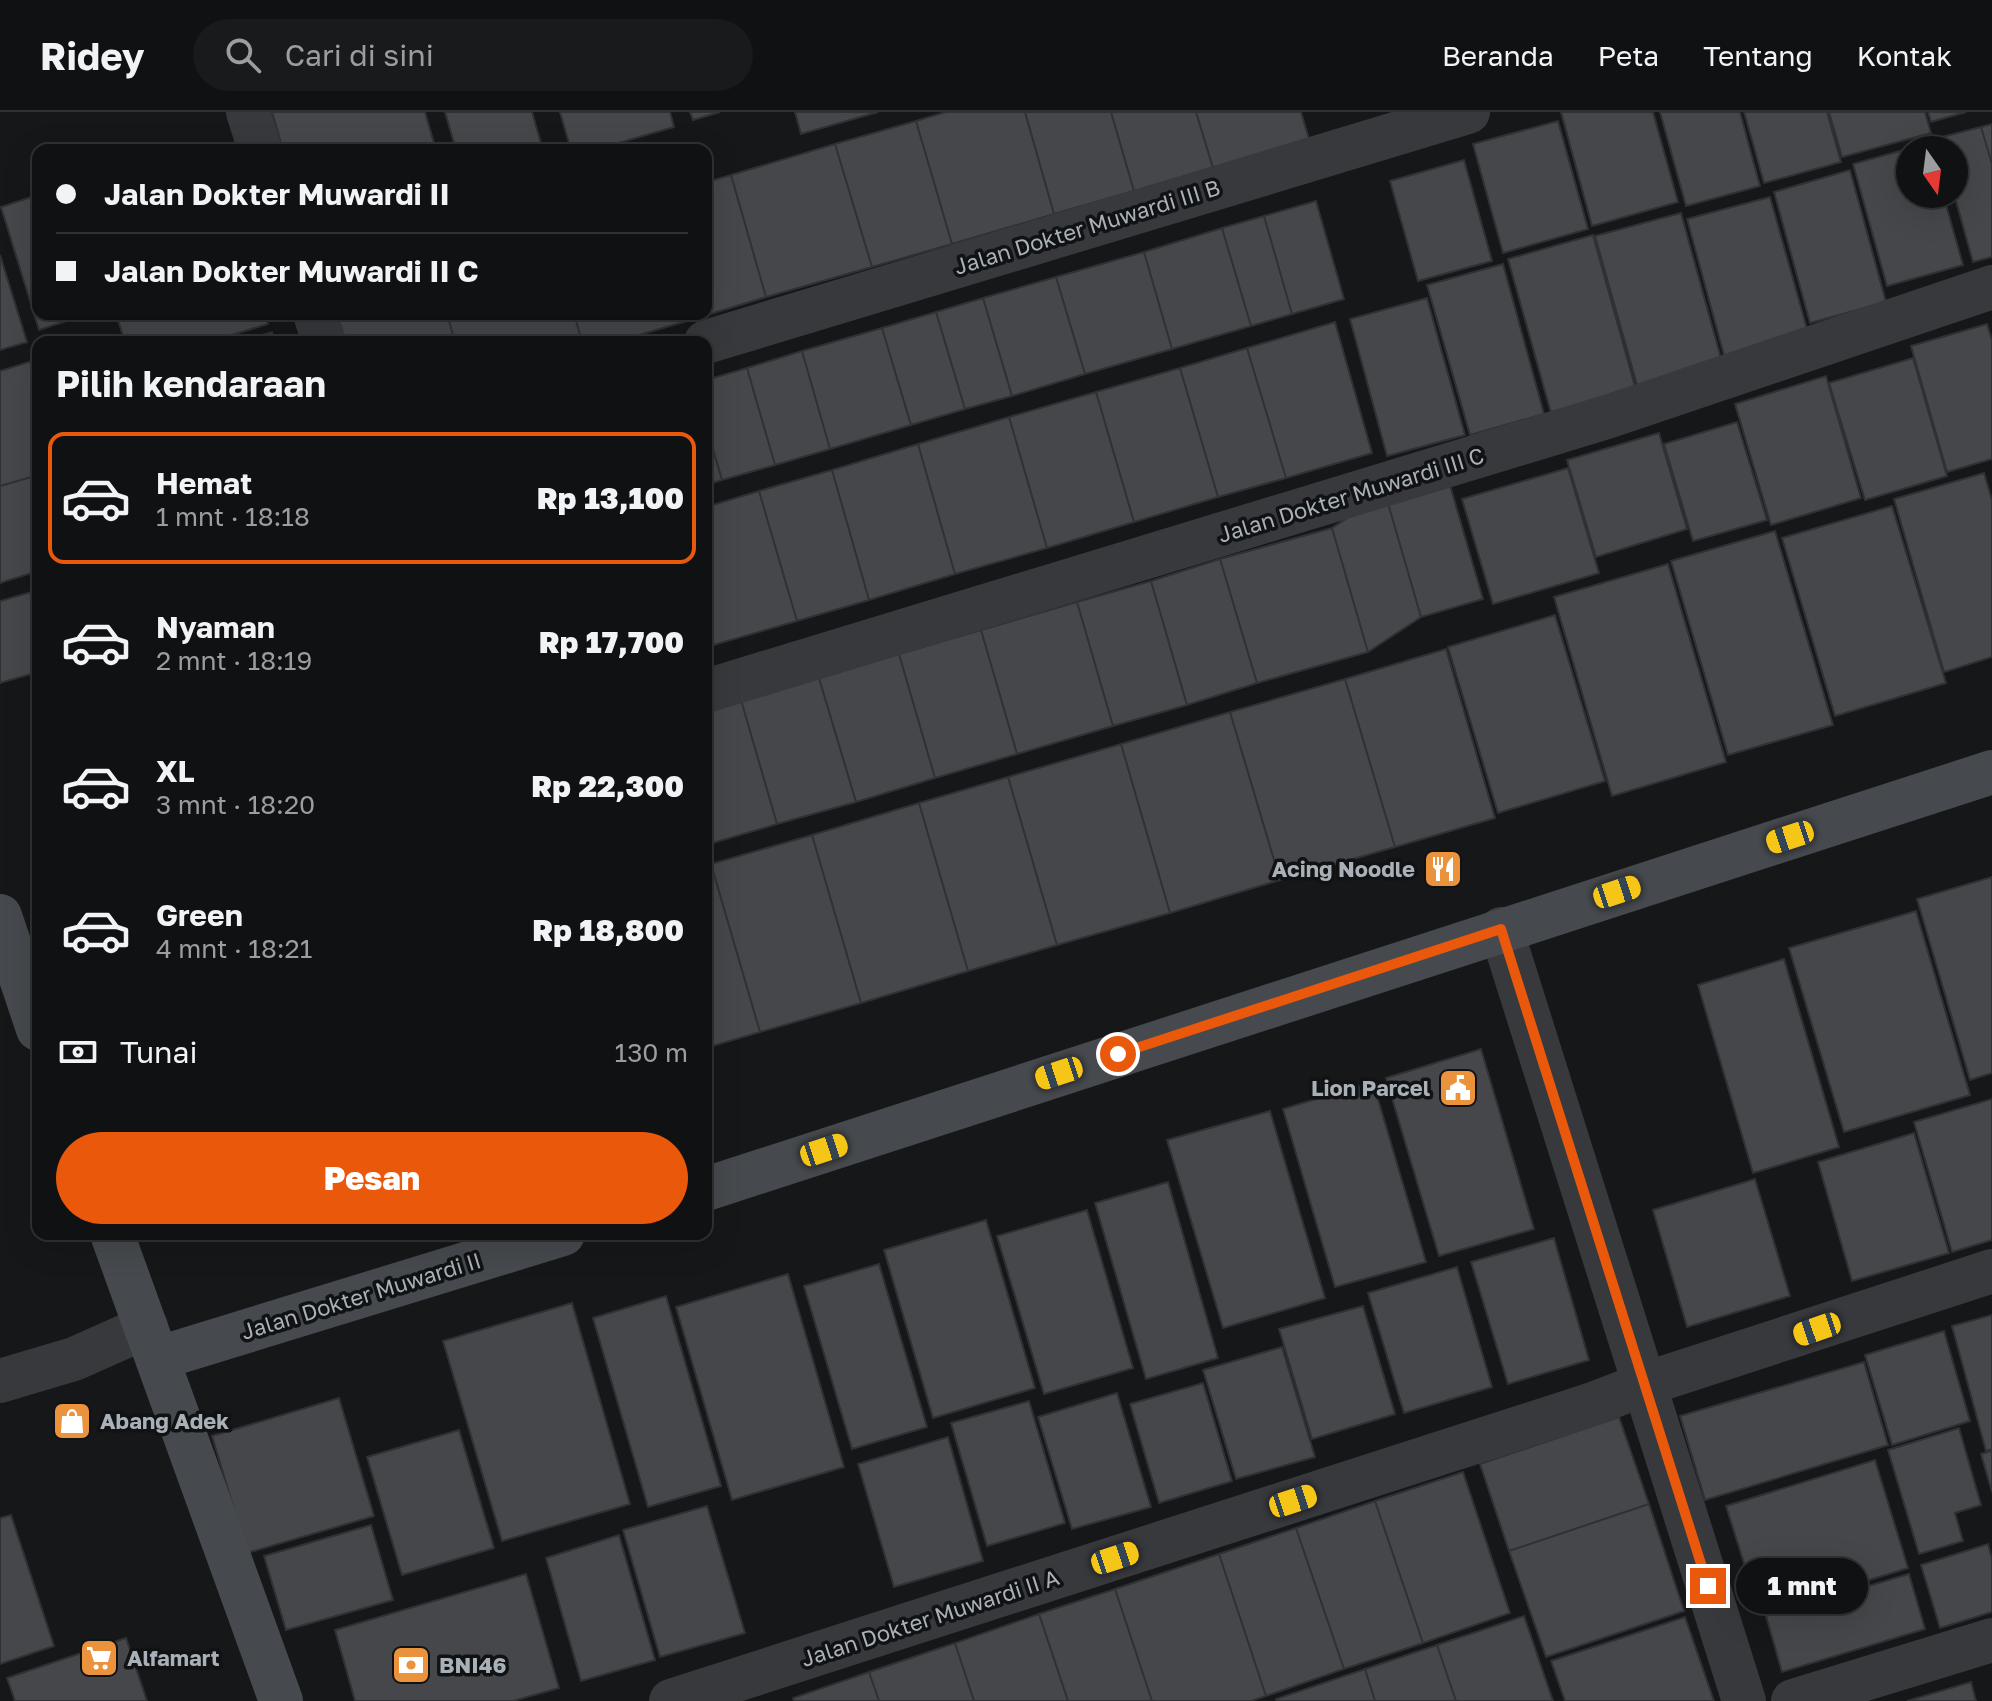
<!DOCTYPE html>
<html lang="id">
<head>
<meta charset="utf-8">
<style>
  :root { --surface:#101112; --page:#191a1b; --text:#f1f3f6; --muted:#9c9d9f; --line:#303132; --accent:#ea580c }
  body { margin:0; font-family:"Golos Text",sans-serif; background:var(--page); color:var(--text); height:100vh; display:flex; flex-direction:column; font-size:30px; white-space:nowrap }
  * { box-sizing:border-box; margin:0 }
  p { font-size:26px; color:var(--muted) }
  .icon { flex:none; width:44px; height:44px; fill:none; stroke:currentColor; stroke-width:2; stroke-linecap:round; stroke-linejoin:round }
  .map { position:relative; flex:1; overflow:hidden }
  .details { position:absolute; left:32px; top:224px; width:680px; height:904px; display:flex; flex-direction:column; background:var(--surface); border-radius:16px; box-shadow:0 8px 32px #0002,0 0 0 2px var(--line) }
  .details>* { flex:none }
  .guide { position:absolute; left:32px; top:32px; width:680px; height:176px; border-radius:16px; box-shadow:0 8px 32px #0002,0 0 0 2px var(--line); display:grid; align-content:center; height:176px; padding:0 24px; background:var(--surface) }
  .needle { width:52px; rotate:166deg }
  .tools { position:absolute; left:1896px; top:24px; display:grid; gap:16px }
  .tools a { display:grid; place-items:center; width:72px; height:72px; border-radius:50%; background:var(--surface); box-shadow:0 8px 32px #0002,0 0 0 2px var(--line); font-size:40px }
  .end { position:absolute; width:36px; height:36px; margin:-18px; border:10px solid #ea580c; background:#fff; box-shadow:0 0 0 4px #fff }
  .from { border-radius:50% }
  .bubble { position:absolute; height:56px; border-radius:28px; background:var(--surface); box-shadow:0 8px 32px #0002,0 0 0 2px var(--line); font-size:26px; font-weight:800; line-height:56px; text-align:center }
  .car { position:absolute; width:24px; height:48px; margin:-24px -12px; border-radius:10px; box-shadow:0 0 6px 2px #0007; background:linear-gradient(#f5c518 24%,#345 0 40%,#f5c518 0 76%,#345 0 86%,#f5c518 0) }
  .guide b { display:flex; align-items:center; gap:28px; height:76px; font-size:30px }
  .guide b+b { border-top:2px solid var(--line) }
  .guide i { width:20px; height:20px; background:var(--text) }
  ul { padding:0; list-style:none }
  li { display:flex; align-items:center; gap:24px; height:132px; margin:0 16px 12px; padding:0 8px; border:4px solid transparent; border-radius:16px }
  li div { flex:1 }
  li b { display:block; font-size:30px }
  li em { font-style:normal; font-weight:800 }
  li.active { border-color:var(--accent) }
  li>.icon { width:72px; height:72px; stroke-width:1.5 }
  h2 { padding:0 24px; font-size:36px; line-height:96px }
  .pay { display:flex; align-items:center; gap:20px; height:88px; padding:0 24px; font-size:30px }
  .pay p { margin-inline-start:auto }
  .primary-button { display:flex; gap:16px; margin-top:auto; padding:16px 24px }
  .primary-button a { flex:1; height:92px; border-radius:48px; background:var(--accent); color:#fff; font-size:32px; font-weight:800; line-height:92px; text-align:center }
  header { display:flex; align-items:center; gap:48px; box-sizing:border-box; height:112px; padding:0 40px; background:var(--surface); border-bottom:2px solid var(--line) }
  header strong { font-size:38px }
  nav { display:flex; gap:44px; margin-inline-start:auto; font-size:28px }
  .search { width:560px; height:72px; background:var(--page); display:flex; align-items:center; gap:20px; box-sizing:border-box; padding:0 28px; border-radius:44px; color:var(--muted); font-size:30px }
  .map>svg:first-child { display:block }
</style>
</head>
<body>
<header>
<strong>Ridey</strong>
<div class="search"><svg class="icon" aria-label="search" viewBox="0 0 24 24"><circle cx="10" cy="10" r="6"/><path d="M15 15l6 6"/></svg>Cari di sini</div>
<nav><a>Beranda</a><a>Peta</a><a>Tentang</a><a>Kontak</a></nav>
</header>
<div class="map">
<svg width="1992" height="1589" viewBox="0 0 1992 1589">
  <rect width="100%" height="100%" fill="#161718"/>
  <path fill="#45474b" stroke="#303134" stroke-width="2" d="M272 0H425L436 38H283Z
    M445 0H532L542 35 530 38H456Z
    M560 0H670L674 15 594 38H571Z
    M690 0H720L693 8Z
    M795 0H878L801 22Z
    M946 0H1025L1054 102 952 132 916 9Z
    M1025 0H1111L1134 79 1054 102Z
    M1111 0H1196L1213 56 1134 79Z
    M1196 0H1301L1309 27 1213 56Z
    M1561 0H1653L1678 90 1592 114Z
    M1660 0H1740L1760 74 1686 94Z
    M1744 0H1827L1841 50 1764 71Z
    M1829 0H1925L1931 21 1842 45Z
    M1928 0H1966L1931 10Z
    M916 9 952 132 872 155 835 32Z
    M1558 9 1588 117 1503 141 1473 32Z
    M1992 12V52L1981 15Z
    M1981 15 1992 52V145L1973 150 1954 82V38H1941L1938 26Z
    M1929 31 1931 38H1910V82H1943L1963 153 1887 174 1853 52Z
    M835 32 872 155 766 185 731 63Z
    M1464 48 1492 149 1418 169 1390 69Z
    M1850 58 1886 190 1810 211 1774 80Z
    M731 63 766 185 687 209 684 202H706V70Z
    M38 83V202H88L39 218 1 95Z
    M1770 85 1809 224 1725 247 1687 107Z
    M1316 89 1344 187 1292 202 1264 104Z
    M1681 101 1722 250 1637 273 1595 124Z
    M1264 104 1292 202 1251 214 1222 116Z
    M1222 116 1251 214 1172 237 1144 140Z
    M1593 123 1636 278 1551 301 1508 147Z
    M1144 140 1172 237 1085 262 1056 165Z
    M0 143 27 230 0 238Z
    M1503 152 1544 302 1470 323 1427 173Z
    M1056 165 1085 262 1012 284 983 186Z
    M983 186 1012 284 965 297 936 200Z
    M1427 186 1465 323 1387 344 1350 207Z
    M936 200 965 297 911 313 882 216Z
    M116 202H265L268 212 209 230H125Z
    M336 202H447L455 230H344Z
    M447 202H574L582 230H455Z
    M574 202H684L687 209 615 230H582Z
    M1335 210 1372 341 1286 366 1247 236Z
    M1987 212 1992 228V347L1947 360 1911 234Z
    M882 216 911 313 830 337 802 239Z
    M272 220 275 230H240Z
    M111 224 113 230H91Z
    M1247 236 1286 366 1218 385 1180 256Z
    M802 239 830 337 775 353 747 256Z
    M1913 246 1947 364 1865 388 1829 271Z
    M38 247V363L0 374V259Z
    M747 256 775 353 722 368 706 313V268Z
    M1180 256 1218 385 1134 410 1096 280Z
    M1826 264 1861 386 1771 413 1735 292Z
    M1096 280 1134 410 1047 436 1009 305Z
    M1009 305 1047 436 955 462 918 332Z
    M1737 310 1767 408 1693 429 1664 332Z
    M706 313 722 368 706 373Z
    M1659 321 1687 417 1596 445 1567 348Z
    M918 332 955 462 869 488 832 358Z
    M1568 356 1599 461 1493 492 1462 387Z
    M832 358 869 488 797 509 759 379Z
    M1984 361 1992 388V545L1944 560 1894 387Z
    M38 363V459L0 471V374Z
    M1447 363 1483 487 1421 505 1385 381Z
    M759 379 797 509 710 534 706 521V395Z
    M1385 381 1421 505 1368 540 1332 416Z
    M1892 394 1946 571 1835 604 1782 426Z
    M1332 416 1368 540 1257 571 1220 447Z
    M1775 419 1833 613 1728 643 1671 449Z
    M1220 447 1257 571 1187 593 1151 469Z
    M1668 452 1726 650 1612 684 1554 485Z
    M1151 469 1187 593 1113 614 1077 490Z
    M38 478V560L0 571V489Z
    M1077 490 1113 614 1017 642 981 518Z
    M1555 503 1605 669 1498 701 1448 535Z
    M981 518 1017 642 935 666 899 542Z
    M1446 537 1495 706 1395 735 1345 567Z
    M899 542 935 666 856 690 819 566Z
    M819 566 856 690 777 712 741 588Z
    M1345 567 1395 735 1280 768 1230 600Z
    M741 588 777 712 706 733V598Z
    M1230 600 1280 768 1170 801 1121 632Z
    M1121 632 1170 801 1057 833 1008 665Z
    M1008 665 1057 833 968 859 919 691Z
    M919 691 968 859 861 891 812 723Z
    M812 723 861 891 760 920 711 752Z
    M711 752 760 920 706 936V753Z
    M1992 765V961L1970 968 1917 787Z
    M1916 799 1970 983 1844 1020 1789 836Z
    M1784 847 1839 1035 1753 1061 1698 873Z
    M1481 937 1534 1117 1439 1144 1386 966Z
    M1373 970 1426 1150 1335 1175 1283 997Z
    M1992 987V1128L1952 1140 1914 1010Z
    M1270 999 1325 1186 1223 1216 1167 1028Z
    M1914 1021 1949 1141 1852 1169 1818 1050Z
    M1755 1067 1790 1184 1687 1215 1653 1098Z
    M1168 1070 1218 1246 1146 1267 1095 1091Z
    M1087 1098 1133 1256 1044 1282 997 1124Z
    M986 1108 1035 1276 933 1306 884 1138Z
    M1554 1126 1589 1248 1508 1272 1471 1150Z
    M879 1152 927 1315 852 1337 804 1174Z
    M1457 1155 1492 1275 1404 1301 1368 1181Z
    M788 1162 844 1355 732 1388 676 1195Z
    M666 1184 721 1374 648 1395 593 1206Z
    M572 1191 630 1392 502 1429 443 1229Z
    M1363 1194 1395 1302 1312 1327 1279 1217Z
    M1992 1203V1337L1986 1339 1952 1214Z
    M1944 1219 1970 1309 1892 1333 1865 1243Z
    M1282 1235 1315 1345 1236 1367 1203 1258Z
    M1864 1250 1888 1333 1705 1388 1680 1304Z
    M1203 1271 1232 1369 1159 1391 1130 1292Z
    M1117 1281 1151 1395 1072 1417 1038 1305Z
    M339 1286 374 1404 247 1441 212 1324Z
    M1029 1289 1065 1411 987 1434 951 1311Z
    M1619 1305 1649 1392 1509 1439 1480 1352Z
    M1959 1316 1981 1393 1955 1401 1963 1429 1919 1442 1888 1338Z
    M459 1318 494 1436 402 1463 367 1345Z
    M948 1325 983 1449 894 1475 858 1352Z
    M1992 1339V1380L1981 1342Z
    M1875 1348 1908 1456 1760 1502 1726 1394Z
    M1463 1360 1510 1501 1423 1531 1375 1389Z
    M1375 1389 1423 1531 1344 1557 1296 1416Z
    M1649 1392 1684 1499 1546 1545 1509 1439Z
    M707 1394 745 1521 660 1545 623 1418Z
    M11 1403 54 1534 0 1552V1406Z
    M371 1413 393 1488 286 1518 264 1444Z
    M1296 1416 1344 1557 1266 1584 1219 1442Z
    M619 1423 655 1548 581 1569 546 1446Z
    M1988 1432 1992 1447V1500L1940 1516 1921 1453Z
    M1219 1442 1266 1584 1251 1589H1152L1115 1477Z
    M526 1462 559 1576 513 1589H355L335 1518Z
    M1909 1462 1925 1517 1782 1560 1766 1504Z
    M1115 1477 1152 1589H1068L1039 1502Z
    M1039 1502 1068 1589H974L955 1531Z
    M1524 1504 1553 1589H1456L1437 1533Z
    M1685 1505 1714 1589H1565L1551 1549Z
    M126 1526 147 1589H15L7 1566Z
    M955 1531 974 1589H879L869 1560Z
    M1437 1533 1456 1589H1375L1365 1557Z
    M1365 1557 1375 1589H1277L1276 1587Z
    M869 1560 879 1589H794L793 1586Z
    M1971 1570 1976 1589H1907Z"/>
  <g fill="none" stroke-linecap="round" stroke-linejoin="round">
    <path stroke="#38393d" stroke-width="44" d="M248 0 260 38
      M315 202 324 230
      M706 230 1468 0
      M706 579 1610 304 1992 175
      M1501 817 1744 1589
      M0 1269 74 1247 146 1215
      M671 1589 1590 1293 1645 1272 1992 1159
      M1793 1589 1992 1528"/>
    <path stroke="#46494d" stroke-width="44" d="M0 804 38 917
      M706 1077 1992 660
      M112 1122 281 1589
      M159 1246 563 1122"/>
  </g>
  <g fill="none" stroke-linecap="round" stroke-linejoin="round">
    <path stroke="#ea580c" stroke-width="10" d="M1118 942 1501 817 1708 1474"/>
  </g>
  <defs>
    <g id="restaurant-square" transform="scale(2)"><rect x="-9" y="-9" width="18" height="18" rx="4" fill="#ea923c" stroke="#111213"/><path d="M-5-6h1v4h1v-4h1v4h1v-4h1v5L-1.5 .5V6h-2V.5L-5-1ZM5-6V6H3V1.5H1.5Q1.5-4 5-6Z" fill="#fff"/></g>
    <g id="civic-square" transform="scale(2)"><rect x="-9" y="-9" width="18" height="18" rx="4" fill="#ea923c" stroke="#111213"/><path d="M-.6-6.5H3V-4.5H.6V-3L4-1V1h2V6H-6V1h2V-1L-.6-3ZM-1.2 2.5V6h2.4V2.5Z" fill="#fff"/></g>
    <g id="shop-square" transform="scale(2)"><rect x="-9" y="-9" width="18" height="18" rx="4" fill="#ea923c" stroke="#111213"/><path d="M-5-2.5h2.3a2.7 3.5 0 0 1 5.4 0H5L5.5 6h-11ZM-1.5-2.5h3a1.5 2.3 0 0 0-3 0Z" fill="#fff"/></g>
    <g id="supermarket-square" transform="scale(2)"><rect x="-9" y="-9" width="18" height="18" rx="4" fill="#ea923c" stroke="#111213"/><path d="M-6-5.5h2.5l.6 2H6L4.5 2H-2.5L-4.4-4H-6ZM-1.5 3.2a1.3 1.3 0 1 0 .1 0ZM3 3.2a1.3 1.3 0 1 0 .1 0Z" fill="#fff"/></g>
    <g id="bank-square" transform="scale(2)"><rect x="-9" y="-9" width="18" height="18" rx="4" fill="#ea923c" stroke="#111213"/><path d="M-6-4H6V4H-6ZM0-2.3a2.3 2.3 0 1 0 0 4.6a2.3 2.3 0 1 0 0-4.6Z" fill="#fff"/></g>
  </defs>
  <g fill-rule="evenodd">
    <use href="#restaurant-square" x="1443" y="757"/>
    <use href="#civic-square" x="1458" y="976"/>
    <use href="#shop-square" x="72" y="1309"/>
    <use href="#supermarket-square" x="99" y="1546"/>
    <use href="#bank-square" x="411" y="1553"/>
  </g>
  <g text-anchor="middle" stroke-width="7" stroke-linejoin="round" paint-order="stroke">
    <g font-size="22" fill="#a9b0b8" stroke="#111213">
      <text transform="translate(1087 115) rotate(-17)" y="8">Jalan Dokter Muwardi III B</text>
      <text transform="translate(1351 383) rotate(-17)" y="8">Jalan Dokter Muwardi III C</text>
      <text transform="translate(361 1184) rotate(-17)" y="8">Jalan Dokter Muwardi II</text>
      <text transform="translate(930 1506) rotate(-18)" y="8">Jalan Dokter Muwardi II A</text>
    </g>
    <g font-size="22" font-weight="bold" fill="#a9b0b8" stroke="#111213" text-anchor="start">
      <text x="1415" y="765" text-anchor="end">Acing Noodle</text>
      <text x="1430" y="984" text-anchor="end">Lion Parcel</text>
      <text x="100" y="1317">Abang Adek</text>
      <text x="127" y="1554">Alfamart</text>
      <text x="439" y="1561">BNI46</text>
    </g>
  </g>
</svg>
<div class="tools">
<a><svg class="needle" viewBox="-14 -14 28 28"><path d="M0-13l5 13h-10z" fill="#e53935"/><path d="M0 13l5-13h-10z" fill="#9c9d9f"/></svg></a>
</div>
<i class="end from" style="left:1118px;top:942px"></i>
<i class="end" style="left:1708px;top:1474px"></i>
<div class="bubble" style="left:1736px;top:1446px;width:132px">1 mnt</div>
<i class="car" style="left:1790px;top:725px;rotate:252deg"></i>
<i class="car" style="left:1617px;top:780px;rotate:72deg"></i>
<i class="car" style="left:1059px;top:961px;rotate:252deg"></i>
<i class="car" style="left:824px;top:1038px;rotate:72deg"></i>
<i class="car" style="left:1817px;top:1217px;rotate:251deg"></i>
<i class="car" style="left:1293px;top:1389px;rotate:72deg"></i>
<i class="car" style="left:1115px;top:1446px;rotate:72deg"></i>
<div class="guide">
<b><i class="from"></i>Jalan Dokter Muwardi II</b>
<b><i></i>Jalan Dokter Muwardi II C</b>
</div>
<section class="details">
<h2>Pilih kendaraan</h2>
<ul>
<li class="active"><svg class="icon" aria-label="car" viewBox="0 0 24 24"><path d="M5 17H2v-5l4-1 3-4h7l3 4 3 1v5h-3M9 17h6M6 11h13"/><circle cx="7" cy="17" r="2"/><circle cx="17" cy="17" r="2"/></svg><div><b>Hemat</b><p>1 mnt · 18:18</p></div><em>Rp 13,100</em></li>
<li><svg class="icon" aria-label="car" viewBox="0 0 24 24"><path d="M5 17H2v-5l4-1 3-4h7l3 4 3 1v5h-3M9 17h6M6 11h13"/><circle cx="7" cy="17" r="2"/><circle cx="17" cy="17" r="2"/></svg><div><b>Nyaman</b><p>2 mnt · 18:19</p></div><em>Rp 17,700</em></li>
<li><svg class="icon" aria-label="car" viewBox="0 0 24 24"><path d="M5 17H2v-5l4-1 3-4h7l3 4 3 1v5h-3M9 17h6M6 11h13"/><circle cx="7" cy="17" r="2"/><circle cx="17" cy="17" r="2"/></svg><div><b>XL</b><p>3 mnt · 18:20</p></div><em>Rp 22,300</em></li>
<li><svg class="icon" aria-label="car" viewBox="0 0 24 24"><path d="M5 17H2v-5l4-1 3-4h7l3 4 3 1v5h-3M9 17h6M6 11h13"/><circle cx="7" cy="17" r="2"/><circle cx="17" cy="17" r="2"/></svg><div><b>Green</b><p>4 mnt · 18:21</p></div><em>Rp 18,800</em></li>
</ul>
<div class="pay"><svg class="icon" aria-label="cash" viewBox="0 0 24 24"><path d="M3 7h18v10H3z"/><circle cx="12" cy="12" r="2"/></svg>Tunai<p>130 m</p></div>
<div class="primary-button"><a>Pesan</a></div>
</section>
</div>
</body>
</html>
